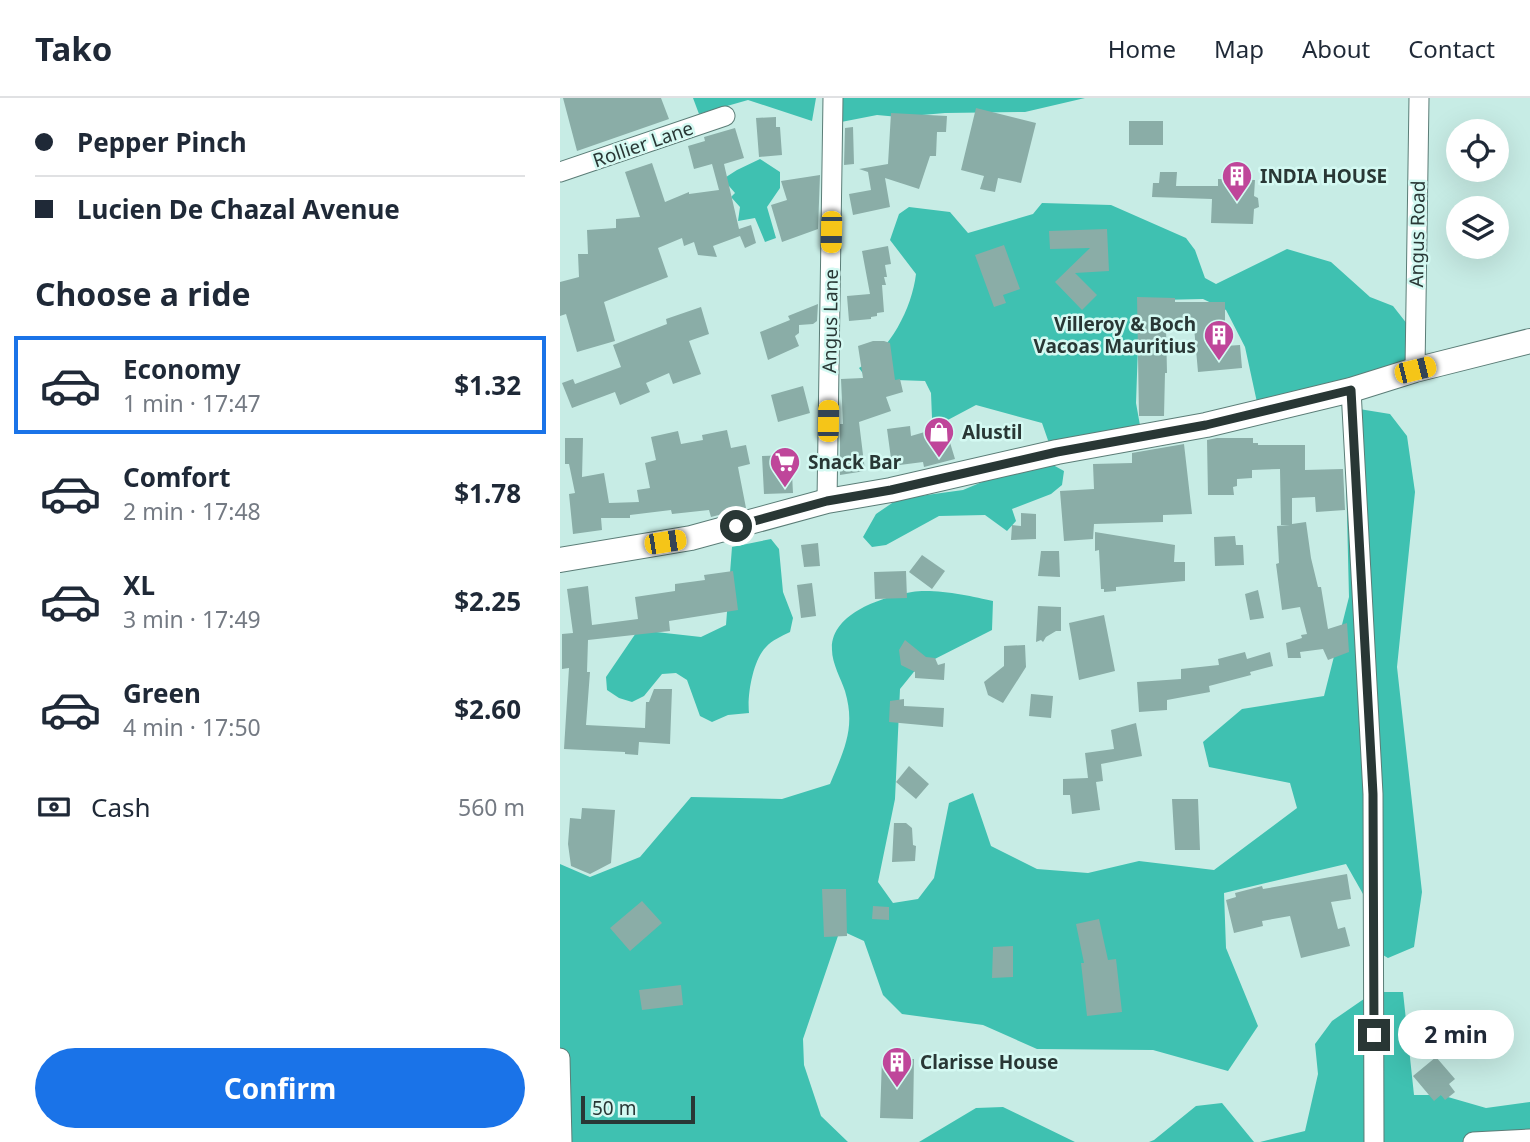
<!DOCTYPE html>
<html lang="en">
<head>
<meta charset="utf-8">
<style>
  :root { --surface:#fff; --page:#f6f6f7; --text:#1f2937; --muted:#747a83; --line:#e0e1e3; --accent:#1a73e8 }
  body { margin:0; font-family:"Noto Sans",sans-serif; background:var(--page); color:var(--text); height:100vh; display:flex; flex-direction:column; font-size:26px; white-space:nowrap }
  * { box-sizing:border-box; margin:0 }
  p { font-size:23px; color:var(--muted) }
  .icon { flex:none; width:38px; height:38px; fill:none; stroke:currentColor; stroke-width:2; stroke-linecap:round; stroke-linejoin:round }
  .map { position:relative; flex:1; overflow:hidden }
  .details { display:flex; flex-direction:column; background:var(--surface); width:560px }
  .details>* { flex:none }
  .hud { display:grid; align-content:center; height:154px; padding:0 35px; background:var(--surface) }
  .fabs { position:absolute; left:886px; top:21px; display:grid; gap:14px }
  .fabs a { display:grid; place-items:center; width:63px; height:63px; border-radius:50%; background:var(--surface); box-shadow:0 7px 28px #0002; font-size:35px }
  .scale { position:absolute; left:21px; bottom:18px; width:114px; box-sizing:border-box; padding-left:7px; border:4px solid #293735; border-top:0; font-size:19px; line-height:24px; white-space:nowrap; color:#293735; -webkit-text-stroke:5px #d4f9f2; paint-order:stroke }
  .end { position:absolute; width:32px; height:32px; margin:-16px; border:9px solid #293735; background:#fff; box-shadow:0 0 0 4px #fff }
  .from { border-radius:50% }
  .bubble { position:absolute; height:49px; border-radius:24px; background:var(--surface); box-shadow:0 7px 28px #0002; font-size:23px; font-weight:700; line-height:49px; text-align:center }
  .car { position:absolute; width:21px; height:42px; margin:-21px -10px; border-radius:9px; box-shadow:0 0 5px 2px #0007; background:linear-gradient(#f5c518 24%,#345 0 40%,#f5c518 0 76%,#345 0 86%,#f5c518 0) }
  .hud b { display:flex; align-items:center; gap:24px; height:66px; font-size:26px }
  .hud b+b { border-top:2px solid var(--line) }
  .hud i { width:18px; height:18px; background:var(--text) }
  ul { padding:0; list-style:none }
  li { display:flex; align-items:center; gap:21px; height:98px; margin:0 14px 10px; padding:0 21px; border:4px solid transparent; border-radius:0px }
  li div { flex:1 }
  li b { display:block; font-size:26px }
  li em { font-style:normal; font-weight:700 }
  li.active { border-color:var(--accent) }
  li>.icon { width:63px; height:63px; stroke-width:1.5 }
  h2 { padding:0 35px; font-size:32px; line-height:84px }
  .pay { display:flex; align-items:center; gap:18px; height:77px; padding:0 35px; font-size:26px }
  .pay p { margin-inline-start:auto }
  .primary-button { display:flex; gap:14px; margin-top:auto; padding:14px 35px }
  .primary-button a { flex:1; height:80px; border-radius:42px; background:var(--accent); color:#fff; font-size:28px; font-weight:700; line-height:80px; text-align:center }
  header { display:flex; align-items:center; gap:42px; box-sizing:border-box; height:98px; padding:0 35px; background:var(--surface); border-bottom:2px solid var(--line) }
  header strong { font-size:33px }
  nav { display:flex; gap:38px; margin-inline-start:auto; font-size:24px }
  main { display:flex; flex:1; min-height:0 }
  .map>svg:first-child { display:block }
</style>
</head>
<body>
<header>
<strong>Tako</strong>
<nav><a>Home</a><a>Map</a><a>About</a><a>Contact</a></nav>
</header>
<main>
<section class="details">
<div class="hud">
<b><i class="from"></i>Pepper Pinch</b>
<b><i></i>Lucien De Chazal Avenue</b>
</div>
<h2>Choose a ride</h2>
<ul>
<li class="active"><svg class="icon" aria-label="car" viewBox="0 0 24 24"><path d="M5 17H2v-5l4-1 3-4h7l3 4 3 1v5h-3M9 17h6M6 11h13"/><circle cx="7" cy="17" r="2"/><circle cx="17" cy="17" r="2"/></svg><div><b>Economy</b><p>1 min · 17:47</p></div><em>$1.32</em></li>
<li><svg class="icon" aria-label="car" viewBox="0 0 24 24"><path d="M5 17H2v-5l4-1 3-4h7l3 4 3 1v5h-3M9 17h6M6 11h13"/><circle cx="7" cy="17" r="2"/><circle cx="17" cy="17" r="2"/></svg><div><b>Comfort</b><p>2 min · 17:48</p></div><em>$1.78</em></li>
<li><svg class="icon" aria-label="car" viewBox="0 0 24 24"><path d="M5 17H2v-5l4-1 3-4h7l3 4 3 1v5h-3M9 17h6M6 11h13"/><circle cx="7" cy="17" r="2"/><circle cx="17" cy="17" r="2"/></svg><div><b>XL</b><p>3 min · 17:49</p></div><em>$2.25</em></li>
<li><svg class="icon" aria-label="car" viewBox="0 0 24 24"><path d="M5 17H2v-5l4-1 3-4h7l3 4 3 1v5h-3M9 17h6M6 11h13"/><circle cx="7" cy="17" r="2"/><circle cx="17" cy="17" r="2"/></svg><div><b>Green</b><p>4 min · 17:50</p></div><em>$2.60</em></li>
</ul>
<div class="pay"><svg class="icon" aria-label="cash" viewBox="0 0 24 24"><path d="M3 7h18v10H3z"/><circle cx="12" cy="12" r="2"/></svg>Cash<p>560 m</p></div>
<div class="primary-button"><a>Confirm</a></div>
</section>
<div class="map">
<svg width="970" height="1044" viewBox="0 0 970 1044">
  <rect width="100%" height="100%" fill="#c7ece5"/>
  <path fill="#3fc1b1" d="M133 0H256L252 23 188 2 139 16Z
    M277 0H525L465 14 385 15 339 19 317 17 276 25Z
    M200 61 220 74V90L207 109 216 140 205 144 195 120 178 123 180 109 171 99 175 95 163 81 177 72Z
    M482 105 551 107 626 140 635 152 645 180 656 186 727 151 771 164 810 199 833 208 855 236 851 265 698 309 685 249 666 212 643 201 599 202 579 219 576 305 581 333 490 348 482 325 416 307 384 324 372 320 371 295 365 283 307 281 299 270C330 253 352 210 356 176L330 142 339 116 349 109 390 114 408 135 473 116Z
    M793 310 830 316 847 338 855 394 837 569 862 794 854 849 828 860 806 847 803 796 786 766 664 795 666 850 698 928 668 973 593 952 477 951 423 927 342 916 323 897 304 843 280 832 243 941 244 967 261 1018 288 1044H0V766L30 779 80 759 131 699 222 701 270 686C284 652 296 630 285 593 281 581 272 565 272 552 270 515 323 499 352 494 373 490 412 498 433 503L432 532 357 570 340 591 335 701 318 784 333 805 358 801 374 780 389 705 413 695 431 748 477 771 528 775 579 763 654 772 737 710 730 685 649 669 643 644 682 611 764 598 789 499 785 335Z
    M493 367 504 373 502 387 491 396 452 411 456 423 447 433 425 417 379 418 326 447 312 449 303 439 316 416 338 401 403 392 453 371Z
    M211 441 219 451 223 494 233 520 230 534C222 538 212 542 206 549 193 562 187 597 189 615L168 617 152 624 140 618 127 582 116 575 102 576 84 598 72 604 59 600 47 592 46 579 78 532 141 539 166 527 172 449Z
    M814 894H843L854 997H881L926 1010 970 1004V1044H700L745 1033 758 976 755 946 772 923Z
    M662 1005 694 1044H589L594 1042 636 1008Z
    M443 1009 515 1044H359L416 1010Z"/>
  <path fill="#8aada7" d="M3 0H101L109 21 17 53Z
    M416 10 476 25 461 85 438 80 435 94 420 91 424 78 401 72Z
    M331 15 387 18 386 34H377L376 58H370L359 91 325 80 330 109 293 117 289 96 311 92 308 74 299 71 328 66Z
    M216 19V29H220L222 57 199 59 196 20Z
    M569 23H603V47H569Z
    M293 29 294 66 284 67 285 30Z
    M175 30 184 60 164 66 179 131 191 127 196 145 185 150 180 138 153 148 157 159 138 157 134 144 124 148 122 140 98 150 108 179 44 204 55 243 17 254 6 216 0 218V184L19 179 18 156H28L27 132 56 130V121L80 119 65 74 92 65 105 104 129 94V96L159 92 152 66 134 71 128 48 145 43 144 39Z
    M600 74H617L616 88H658V81L695 82 694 98 698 100 699 109 694 111 693 126 651 125 652 101 592 99 593 85H599Z
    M260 77 258 131 222 144 211 107 227 102 221 83Z
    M547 131 549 173 515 175 537 197 522 212 495 184 530 150 490 151 489 133Z
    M444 147 460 191 443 197 446 205 434 209 415 157Z
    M328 148 331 166 325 167 327 179H324L326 187H322L324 214 317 215V218L311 219V221L289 223 287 198 310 196 302 153Z
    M577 199 615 200V204H665V248L680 247 682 270 638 274 634 229H606L607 275H605L604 318H579Z
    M258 206 257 223 253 226 239 227V235L235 238 239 248 208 262 200 234 230 222 228 218Z
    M141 209 149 236 129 243 141 276 113 286 109 275 86 285 90 294 60 307 55 294 12 310 2 285 13 281 15 286 61 269 53 247 107 226 106 221Z
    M313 243H324L330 245 335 282 340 281 343 294 326 299 331 313 299 324 305 373 280 377V326H283L281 281 303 280 298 248Z
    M243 288 250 315 218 324 211 297Z
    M350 328 351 338 385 328 395 361 364 369 363 364 332 368 327 331Z
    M167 332 171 350 186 347 190 366 178 369 186 410 151 419 149 412 112 416 111 412 70 417V420H41L42 432 13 436 9 396 15 395 9 366H5V340H23L22 379 44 375 49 405 79 404 77 392 90 390 85 365 96 362 91 339 118 333 121 346 143 342 142 337Z
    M657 340H693V345H698V347H745V372L783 371 785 412 756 414 755 399 732 400V426L746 424 751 460 758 489H761L768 531 787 525 789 554 768 562 763 551 740 554 741 560H728L726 545 742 540 741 537 747 536 740 509 722 512 716 466 719 465 717 428 730 427H721L720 371 692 372V380L677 381V388L673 389 674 397H648L647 342Z
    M624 346 632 416 603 417V424L534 426 533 441 504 443 500 393 534 391 533 366 572 365V355Z
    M231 357 233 395 204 396 202 358Z
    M461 415 476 416V441L451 442 452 427 461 428Z
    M535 434 615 447 614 464H625V483L556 489V493L544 494V491H541L539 452 535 453Z
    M675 438 676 447H683L684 467 655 468 654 439Z
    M258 445 260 468 244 469 241 447Z
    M481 453H499L500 479 478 478Z
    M362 457 385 473 372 491 349 474Z
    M173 473 178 512 109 523 110 533 28 542 27 574H30L26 627 85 630 86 604H89L94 591H112L110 646 79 644 78 657 65 656V654L4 651 9 570 2 571V536L13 535 7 491 28 488 32 527 78 521 75 499 115 493V486L145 482 144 477Z
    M346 473 347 500 315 501 314 474Z
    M252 485 256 518 241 520 237 487Z
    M698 492 704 520 690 522 685 496Z
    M478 508 501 509V533H496L486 539 483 544 481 542 476 544Z
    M544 517 555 573 519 582 509 525Z
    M345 542 366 559 375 560 378 567 385 565 384 582 355 580V574L341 567 339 552Z
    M465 547 466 569 443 605 428 597 424 584 444 568V548Z
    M685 554 687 561 710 554 713 568 690 574 691 577 649 588 650 594 607 602V612L579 614 577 584 621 581V571L659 567 658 561Z
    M471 596 493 598 491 620 469 618Z
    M344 601V608L384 610 383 629 329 624 330 603Z
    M576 625 582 658 541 666 543 683 536 684 540 712 512 716 510 697H503V681L528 680 525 655 554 651 551 632Z
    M349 668 369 686 356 701 336 684Z
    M612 701H638L640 752H615Z
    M22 710 55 712 51 765 30 776 11 768 8 746 10 720 21 721Z
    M334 725H346L352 730 353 747 356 748 355 763 332 764Z
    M787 776 791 801 771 804 778 831 785 829 790 848 741 860 730 818 702 823 703 828 674 835 666 802 676 799 675 795 702 788 703 791Z
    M262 791H286L287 838 264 839Z
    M82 803 102 825 70 853 50 830Z
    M313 808 329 809V822L312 821Z
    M539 821 548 862 556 861 562 914 527 918 521 865H524L516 826Z
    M453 848V879L432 880 433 849Z
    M121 887 123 907 82 912 79 892Z
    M876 959 895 981 889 986 895 994 885 1002 881 997 874 1003 853 978Z
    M322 960 354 961 353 1021 320 1020Z"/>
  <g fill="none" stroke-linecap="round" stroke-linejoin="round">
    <g stroke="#5b7d77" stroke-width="21">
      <path id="minor" d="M0 74 165 18
        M855 272 859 0
        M791 292 813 696 814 1044
        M267 403 273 0
        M0 960 2 1044
        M913 1044 970 1041"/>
    </g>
    <g stroke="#5b7d77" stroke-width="26">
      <path id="major" d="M0 462 131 440 267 403 331 392 497 354 646 327 791 292 855 272 970 243"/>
    </g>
    <use href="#minor" stroke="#fff" stroke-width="19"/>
    <use href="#major" stroke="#fff" stroke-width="24"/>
  </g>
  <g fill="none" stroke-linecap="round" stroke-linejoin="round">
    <path stroke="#293735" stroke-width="9" d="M176 428 267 403 331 392 497 354 646 327 791 292 813 696 814 937"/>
  </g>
  <defs>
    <g id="building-pin" transform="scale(1.575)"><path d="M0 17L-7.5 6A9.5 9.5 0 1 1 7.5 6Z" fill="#bf469a" stroke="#d4f9f2"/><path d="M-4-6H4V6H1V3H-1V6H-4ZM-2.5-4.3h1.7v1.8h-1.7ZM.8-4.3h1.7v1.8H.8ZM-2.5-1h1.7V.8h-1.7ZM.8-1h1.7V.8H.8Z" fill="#fff"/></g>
    <g id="shop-pin" transform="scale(1.575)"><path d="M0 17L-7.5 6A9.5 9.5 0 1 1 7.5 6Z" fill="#bf469a" stroke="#d4f9f2"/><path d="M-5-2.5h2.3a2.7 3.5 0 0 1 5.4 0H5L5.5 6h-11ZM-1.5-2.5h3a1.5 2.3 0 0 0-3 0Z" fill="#fff"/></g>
    <g id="supermarket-pin" transform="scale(1.575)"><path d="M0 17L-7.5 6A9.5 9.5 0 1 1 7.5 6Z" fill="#bf469a" stroke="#d4f9f2"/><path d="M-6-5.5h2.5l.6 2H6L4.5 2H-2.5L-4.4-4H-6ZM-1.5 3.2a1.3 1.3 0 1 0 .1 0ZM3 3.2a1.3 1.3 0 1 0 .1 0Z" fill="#fff"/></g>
  </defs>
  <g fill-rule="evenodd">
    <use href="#building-pin" x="677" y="78"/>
    <use href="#building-pin" x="659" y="237"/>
    <use href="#shop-pin" x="379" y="334"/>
    <use href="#supermarket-pin" x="225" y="364"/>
    <use href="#building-pin" x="337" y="964"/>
  </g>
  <g text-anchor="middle" stroke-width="5" stroke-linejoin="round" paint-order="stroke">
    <g font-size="19" fill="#293735" stroke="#d4f9f2">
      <text transform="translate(83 46) rotate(-19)" y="7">Rollier Lane</text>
      <text transform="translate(857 136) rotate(-89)" y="7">Angus Road</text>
      <text transform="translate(270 223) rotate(-89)" y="7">Angus Lane</text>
    </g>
    <g font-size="19" font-weight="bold" fill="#293735" stroke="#d4f9f2" text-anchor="start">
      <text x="700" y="85">INDIA HOUSE</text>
      <text x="636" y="233" text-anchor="end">Villeroy &amp; Boch<tspan x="636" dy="22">Vacoas Mauritius</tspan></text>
      <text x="402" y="341">Alustil</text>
      <text x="248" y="371">Snack Bar</text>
      <text x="360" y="971">Clarisse House</text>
    </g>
  </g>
</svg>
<div class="fabs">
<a><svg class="icon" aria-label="locate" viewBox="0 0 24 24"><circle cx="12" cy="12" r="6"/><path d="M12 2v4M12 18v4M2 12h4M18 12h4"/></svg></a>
<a><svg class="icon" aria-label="layers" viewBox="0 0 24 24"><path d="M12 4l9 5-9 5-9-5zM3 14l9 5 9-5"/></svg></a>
</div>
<div class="scale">50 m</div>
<i class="end from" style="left:176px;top:428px"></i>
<i class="end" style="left:814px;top:937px"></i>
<div class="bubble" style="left:838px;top:912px;width:116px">2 min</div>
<i class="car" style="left:271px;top:134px;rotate:181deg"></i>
<i class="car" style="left:855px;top:272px;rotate:76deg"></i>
<i class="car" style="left:268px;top:323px;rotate:1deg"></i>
<i class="car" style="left:105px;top:444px;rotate:81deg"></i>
</div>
</main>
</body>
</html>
